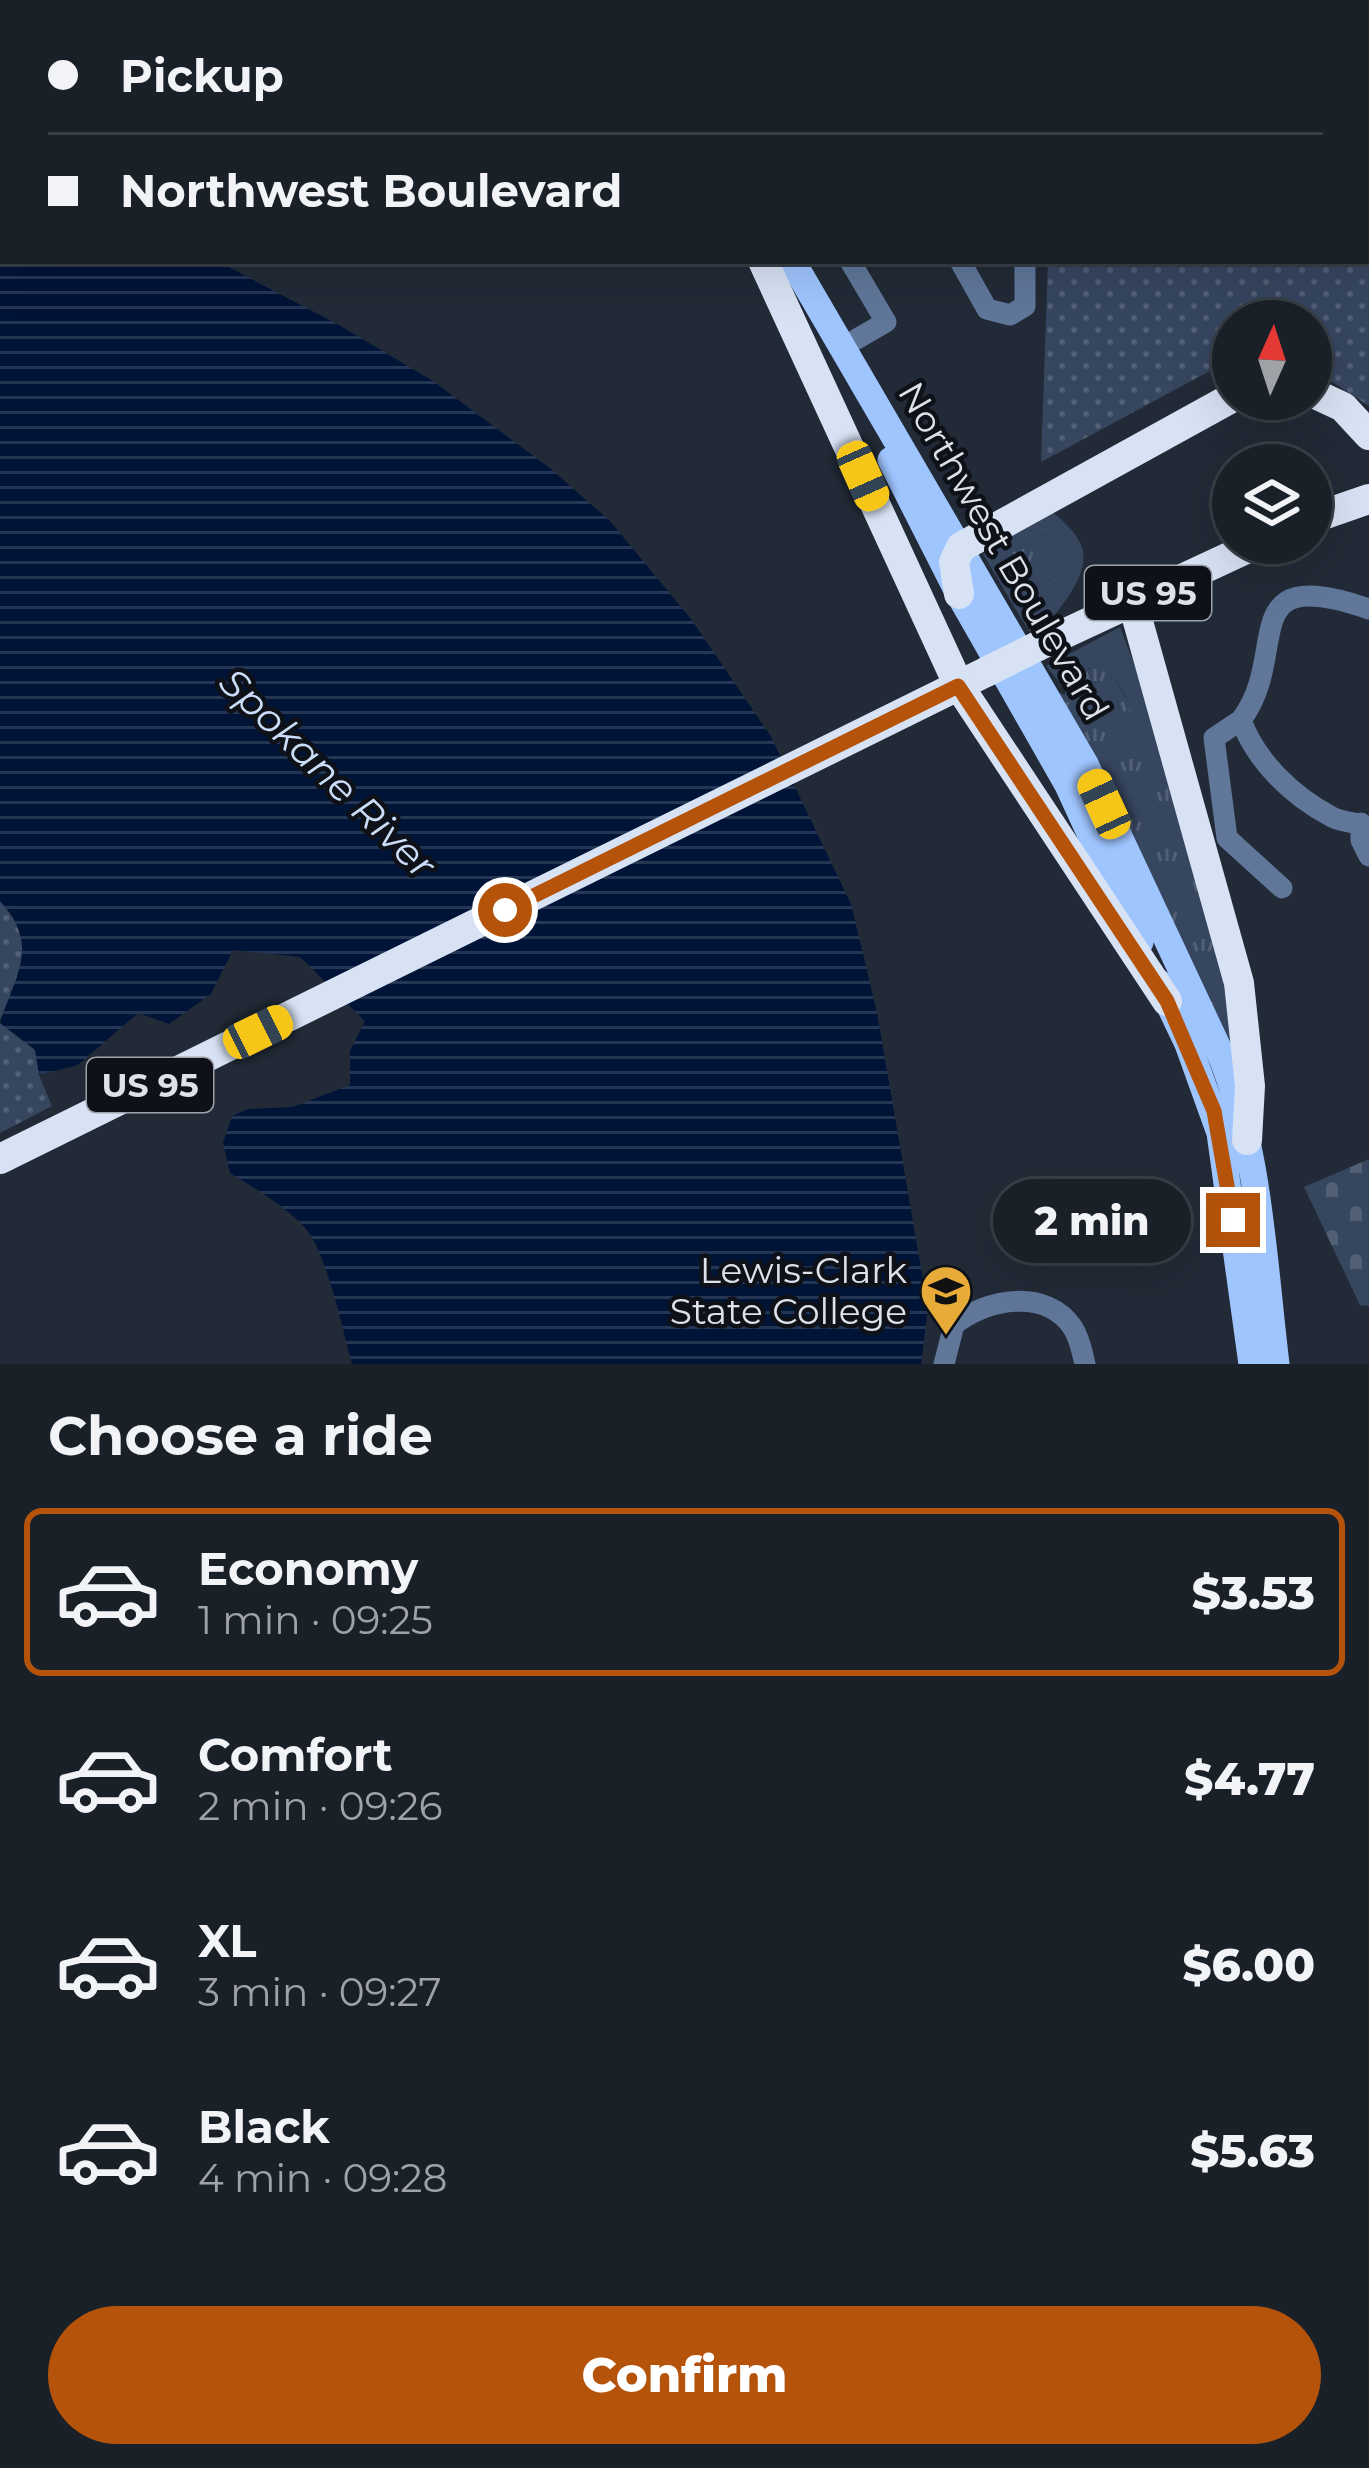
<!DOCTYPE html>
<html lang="en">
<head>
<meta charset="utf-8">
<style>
  :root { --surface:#192028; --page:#262d34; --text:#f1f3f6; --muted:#9fa3a8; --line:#373e45; --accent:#b45309 }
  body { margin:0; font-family:Montserrat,sans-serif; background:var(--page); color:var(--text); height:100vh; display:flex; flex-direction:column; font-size:45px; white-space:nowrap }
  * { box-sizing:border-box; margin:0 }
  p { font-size:39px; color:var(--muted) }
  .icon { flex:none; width:66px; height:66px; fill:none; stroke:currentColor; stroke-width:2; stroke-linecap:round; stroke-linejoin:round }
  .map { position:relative; height:1364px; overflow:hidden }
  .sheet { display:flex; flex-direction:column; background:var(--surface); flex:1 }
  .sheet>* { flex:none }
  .hud { position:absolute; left:0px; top:0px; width:1371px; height:264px; box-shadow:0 12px 48px #0002,0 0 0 3px var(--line); display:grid; align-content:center; height:264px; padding:0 48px; background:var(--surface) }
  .needle { width:78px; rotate:3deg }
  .buttons { position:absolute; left:1212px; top:300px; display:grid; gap:24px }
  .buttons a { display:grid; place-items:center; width:120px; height:120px; border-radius:50%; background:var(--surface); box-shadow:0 12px 48px #0002,0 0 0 3px var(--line); font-size:60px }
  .end { position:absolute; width:54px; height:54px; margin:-27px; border:15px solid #b45309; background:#fff; box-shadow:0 0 0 6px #fff }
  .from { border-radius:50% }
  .bubble { position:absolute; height:84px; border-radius:42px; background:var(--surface); box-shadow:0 12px 48px #0002,0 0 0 3px var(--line); font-size:39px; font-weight:800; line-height:84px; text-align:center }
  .car { position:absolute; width:36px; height:72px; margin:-36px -18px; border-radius:15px; box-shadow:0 0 9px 3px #0007; background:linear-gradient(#f5c518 24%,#345 0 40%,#f5c518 0 76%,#345 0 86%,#f5c518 0) }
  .hud b { display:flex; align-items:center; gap:42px; height:114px; font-size:45px }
  .hud b+b { border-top:3px solid var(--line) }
  .hud i { width:30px; height:30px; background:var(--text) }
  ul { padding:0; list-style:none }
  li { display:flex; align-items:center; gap:36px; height:168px; margin:0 24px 18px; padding:0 24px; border:6px solid transparent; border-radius:18px }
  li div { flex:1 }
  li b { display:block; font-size:45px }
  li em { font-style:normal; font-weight:800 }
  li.current { border-color:var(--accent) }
  li>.icon { width:108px; height:108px; stroke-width:1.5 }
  h2 { padding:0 48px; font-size:54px; line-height:144px }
  .button { display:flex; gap:24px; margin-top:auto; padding:24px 48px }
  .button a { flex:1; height:138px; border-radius:72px; background:var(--accent); color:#fff; font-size:48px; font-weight:800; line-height:138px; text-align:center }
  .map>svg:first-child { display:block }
</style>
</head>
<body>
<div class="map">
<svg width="1369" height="1364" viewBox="0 0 1369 1364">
  <defs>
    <pattern id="grass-tufts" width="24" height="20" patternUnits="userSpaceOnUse" patternTransform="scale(3)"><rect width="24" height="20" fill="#36465f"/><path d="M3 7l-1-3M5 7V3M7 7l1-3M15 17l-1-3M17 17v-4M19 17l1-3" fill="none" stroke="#526076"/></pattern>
    <pattern id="cemetery-stones" width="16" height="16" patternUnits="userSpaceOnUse" patternTransform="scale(3)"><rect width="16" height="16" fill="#36465f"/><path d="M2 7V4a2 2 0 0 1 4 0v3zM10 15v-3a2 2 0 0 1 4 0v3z" fill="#526076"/></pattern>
    <pattern id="park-dots" width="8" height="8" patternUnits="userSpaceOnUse" patternTransform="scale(3)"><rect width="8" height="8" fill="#36465f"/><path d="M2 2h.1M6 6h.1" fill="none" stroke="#526076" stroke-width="1.8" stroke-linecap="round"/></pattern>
    <pattern id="water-rules" width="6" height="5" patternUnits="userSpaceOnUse" patternTransform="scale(3)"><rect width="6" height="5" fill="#001438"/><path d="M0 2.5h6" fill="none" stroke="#253655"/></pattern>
  </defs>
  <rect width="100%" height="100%" fill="#212a36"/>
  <path fill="url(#grass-tufts)" d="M1024 527C1034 534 1051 533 1060 543 1085 570 1036 588 1018 594L1013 605 983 554 1001 543 998 538Z
    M1095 667 1104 668C1145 705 1130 755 1169 786L1237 1021 1230 1047 1052 688 1064 695 1085 670Z"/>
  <path fill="url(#cemetery-stones)" d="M1369 1159V1306L1360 1305 1304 1187Z"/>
  <path fill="url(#park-dots)" d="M1369 35V406L1311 368V321H1233V366H1219L1041 462 1048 261H1368Z
    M0 901C37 941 22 975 0 1019Z
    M0 1023 36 1050 39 1075 52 1106 0 1133Z"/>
  <path fill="#36465f" d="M1053 512C1085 540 1094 556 1070 594 1055 616 1054 618 1029 631L1013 605 1018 594C1037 588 1084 570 1060 543 1051 533 1034 534 1024 527Z
    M1120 627 1143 687 1169 786C1124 751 1148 707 1104 668H1089L1067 692 1046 666Z"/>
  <path fill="url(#water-rules)" d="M0 145 3 261H217L339 325 433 381 551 469 610 521 691 619 770 735 851 904 877 1013 928 1309 921 1364H352C343 1331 327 1254 306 1229 285 1206 256 1189 230 1173L223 1143 232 1116 248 1109 293 1107 350 1085V1051L365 1021 300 957 233 950 211 994 169 1024 138 1013 78 1065 39 1075 35 1050 0 1023C15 975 41 945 0 901Z"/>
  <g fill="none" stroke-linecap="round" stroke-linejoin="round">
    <path stroke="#60779a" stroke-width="21" d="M1037 0 1096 3
      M34 3 37 0
      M980 3 982 0
      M1154 3 1155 0
      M1368 13 1369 12
      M0 25 3 28
      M960 261 987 309 1010 315 1025 306V261
      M843 347 886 322 850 261
      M1369 609C1231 562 1292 653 1241 720 1256 761 1292 796 1332 817 1344 823 1357 822 1369 827
      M1241 720 1214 738 1227 838 1282 888
      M1361 823V840L1369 856
      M944 1364 954 1325C986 1298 1047 1288 1073 1328 1080 1339 1082 1352 1085 1364"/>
    <path stroke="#9fc5ff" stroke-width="27" d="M609 0 611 3
      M636 0 638 3
      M792 261 1085 764 1218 1048C1260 1148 1263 1258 1276 1364
      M891 460 959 594 1068 785 1140 942
      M1159 983 1188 1044 1220 1133 1252 1364"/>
    <path stroke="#d7e2f4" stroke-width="30" d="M763 261 959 686 1167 1001
      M1311 392 1343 407 1369 435
      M1311 519 1369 499
      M959 594 954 562 961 547 1233 397
      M1132 600 1239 983 1250 1086 1247 1140
      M1038 646 1259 543
      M0 1159 988 671"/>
    <path stroke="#d7e2f4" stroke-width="30" d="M988 671 1038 646"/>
  </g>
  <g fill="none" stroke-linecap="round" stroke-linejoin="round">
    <path stroke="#b45309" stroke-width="15" d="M505 910 958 686 1167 1001 1214 1111 1233 1220"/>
  </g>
  <defs>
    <g id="university-pin" transform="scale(2.7)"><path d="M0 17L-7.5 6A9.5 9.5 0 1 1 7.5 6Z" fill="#e8ab37" stroke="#0e1218"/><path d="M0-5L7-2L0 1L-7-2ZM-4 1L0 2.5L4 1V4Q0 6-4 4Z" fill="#111"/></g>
  </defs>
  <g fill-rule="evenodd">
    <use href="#university-pin" x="946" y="1291"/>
  </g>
  <g text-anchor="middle" stroke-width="9" stroke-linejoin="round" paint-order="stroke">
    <g fill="#0e1218" stroke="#9ea3ab" stroke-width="3">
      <rect x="1085" y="566" width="126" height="54" rx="9"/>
      <rect x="87" y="1058" width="126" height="54" rx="9"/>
    </g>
    <g font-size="33" font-weight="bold" fill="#dce1ea">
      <text x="1148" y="605">US 95</text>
      <text x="150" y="1097">US 95</text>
    </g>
    <g font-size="36" fill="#dce1ea" stroke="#0e1218">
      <text transform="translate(1004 551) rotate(60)" y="13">Northwest Boulevard</text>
    </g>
    <g font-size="36" fill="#dce1ea" stroke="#0e1218" text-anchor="end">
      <text x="907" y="1283">Lewis-Clark<tspan x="907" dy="41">State College</tspan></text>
    </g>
    <g font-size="39" font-style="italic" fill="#cadcf7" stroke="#0e1218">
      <text transform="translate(328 773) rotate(44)" y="14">Spokane River</text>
    </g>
  </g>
</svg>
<div class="buttons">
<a><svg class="needle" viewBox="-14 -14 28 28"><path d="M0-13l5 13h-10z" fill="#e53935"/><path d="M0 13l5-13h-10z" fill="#9fa3a8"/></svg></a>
<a><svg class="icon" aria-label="layers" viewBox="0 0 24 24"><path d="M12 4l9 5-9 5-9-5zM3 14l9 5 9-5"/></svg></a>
</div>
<i class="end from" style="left:505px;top:910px"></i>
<i class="end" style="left:1233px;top:1220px"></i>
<div class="bubble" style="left:993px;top:1179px;width:198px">2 min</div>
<i class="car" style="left:863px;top:476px;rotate:156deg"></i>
<i class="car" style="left:1104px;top:804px;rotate:335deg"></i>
<i class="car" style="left:258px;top:1032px;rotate:64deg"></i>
<div class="hud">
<b><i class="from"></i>Pickup</b>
<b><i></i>Northwest Boulevard</b>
</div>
</div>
<section class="sheet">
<h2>Choose a ride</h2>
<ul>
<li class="current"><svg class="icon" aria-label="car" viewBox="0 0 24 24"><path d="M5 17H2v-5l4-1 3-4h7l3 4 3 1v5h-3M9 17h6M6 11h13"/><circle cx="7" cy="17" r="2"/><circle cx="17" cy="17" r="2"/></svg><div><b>Economy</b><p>1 min · 09:25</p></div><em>$3.53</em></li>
<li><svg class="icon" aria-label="car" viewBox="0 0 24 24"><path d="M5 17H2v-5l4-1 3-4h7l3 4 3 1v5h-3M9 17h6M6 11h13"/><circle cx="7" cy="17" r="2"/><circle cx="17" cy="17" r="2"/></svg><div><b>Comfort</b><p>2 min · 09:26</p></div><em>$4.77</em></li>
<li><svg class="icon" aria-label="car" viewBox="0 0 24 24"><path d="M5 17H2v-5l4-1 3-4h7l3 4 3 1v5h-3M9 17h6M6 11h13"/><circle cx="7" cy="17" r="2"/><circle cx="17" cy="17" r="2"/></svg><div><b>XL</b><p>3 min · 09:27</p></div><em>$6.00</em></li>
<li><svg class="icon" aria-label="car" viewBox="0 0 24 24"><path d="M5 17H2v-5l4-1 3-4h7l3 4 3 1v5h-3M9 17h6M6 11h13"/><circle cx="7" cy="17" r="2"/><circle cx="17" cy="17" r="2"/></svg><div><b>Black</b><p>4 min · 09:28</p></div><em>$5.63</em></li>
</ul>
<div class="button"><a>Confirm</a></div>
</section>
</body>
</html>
